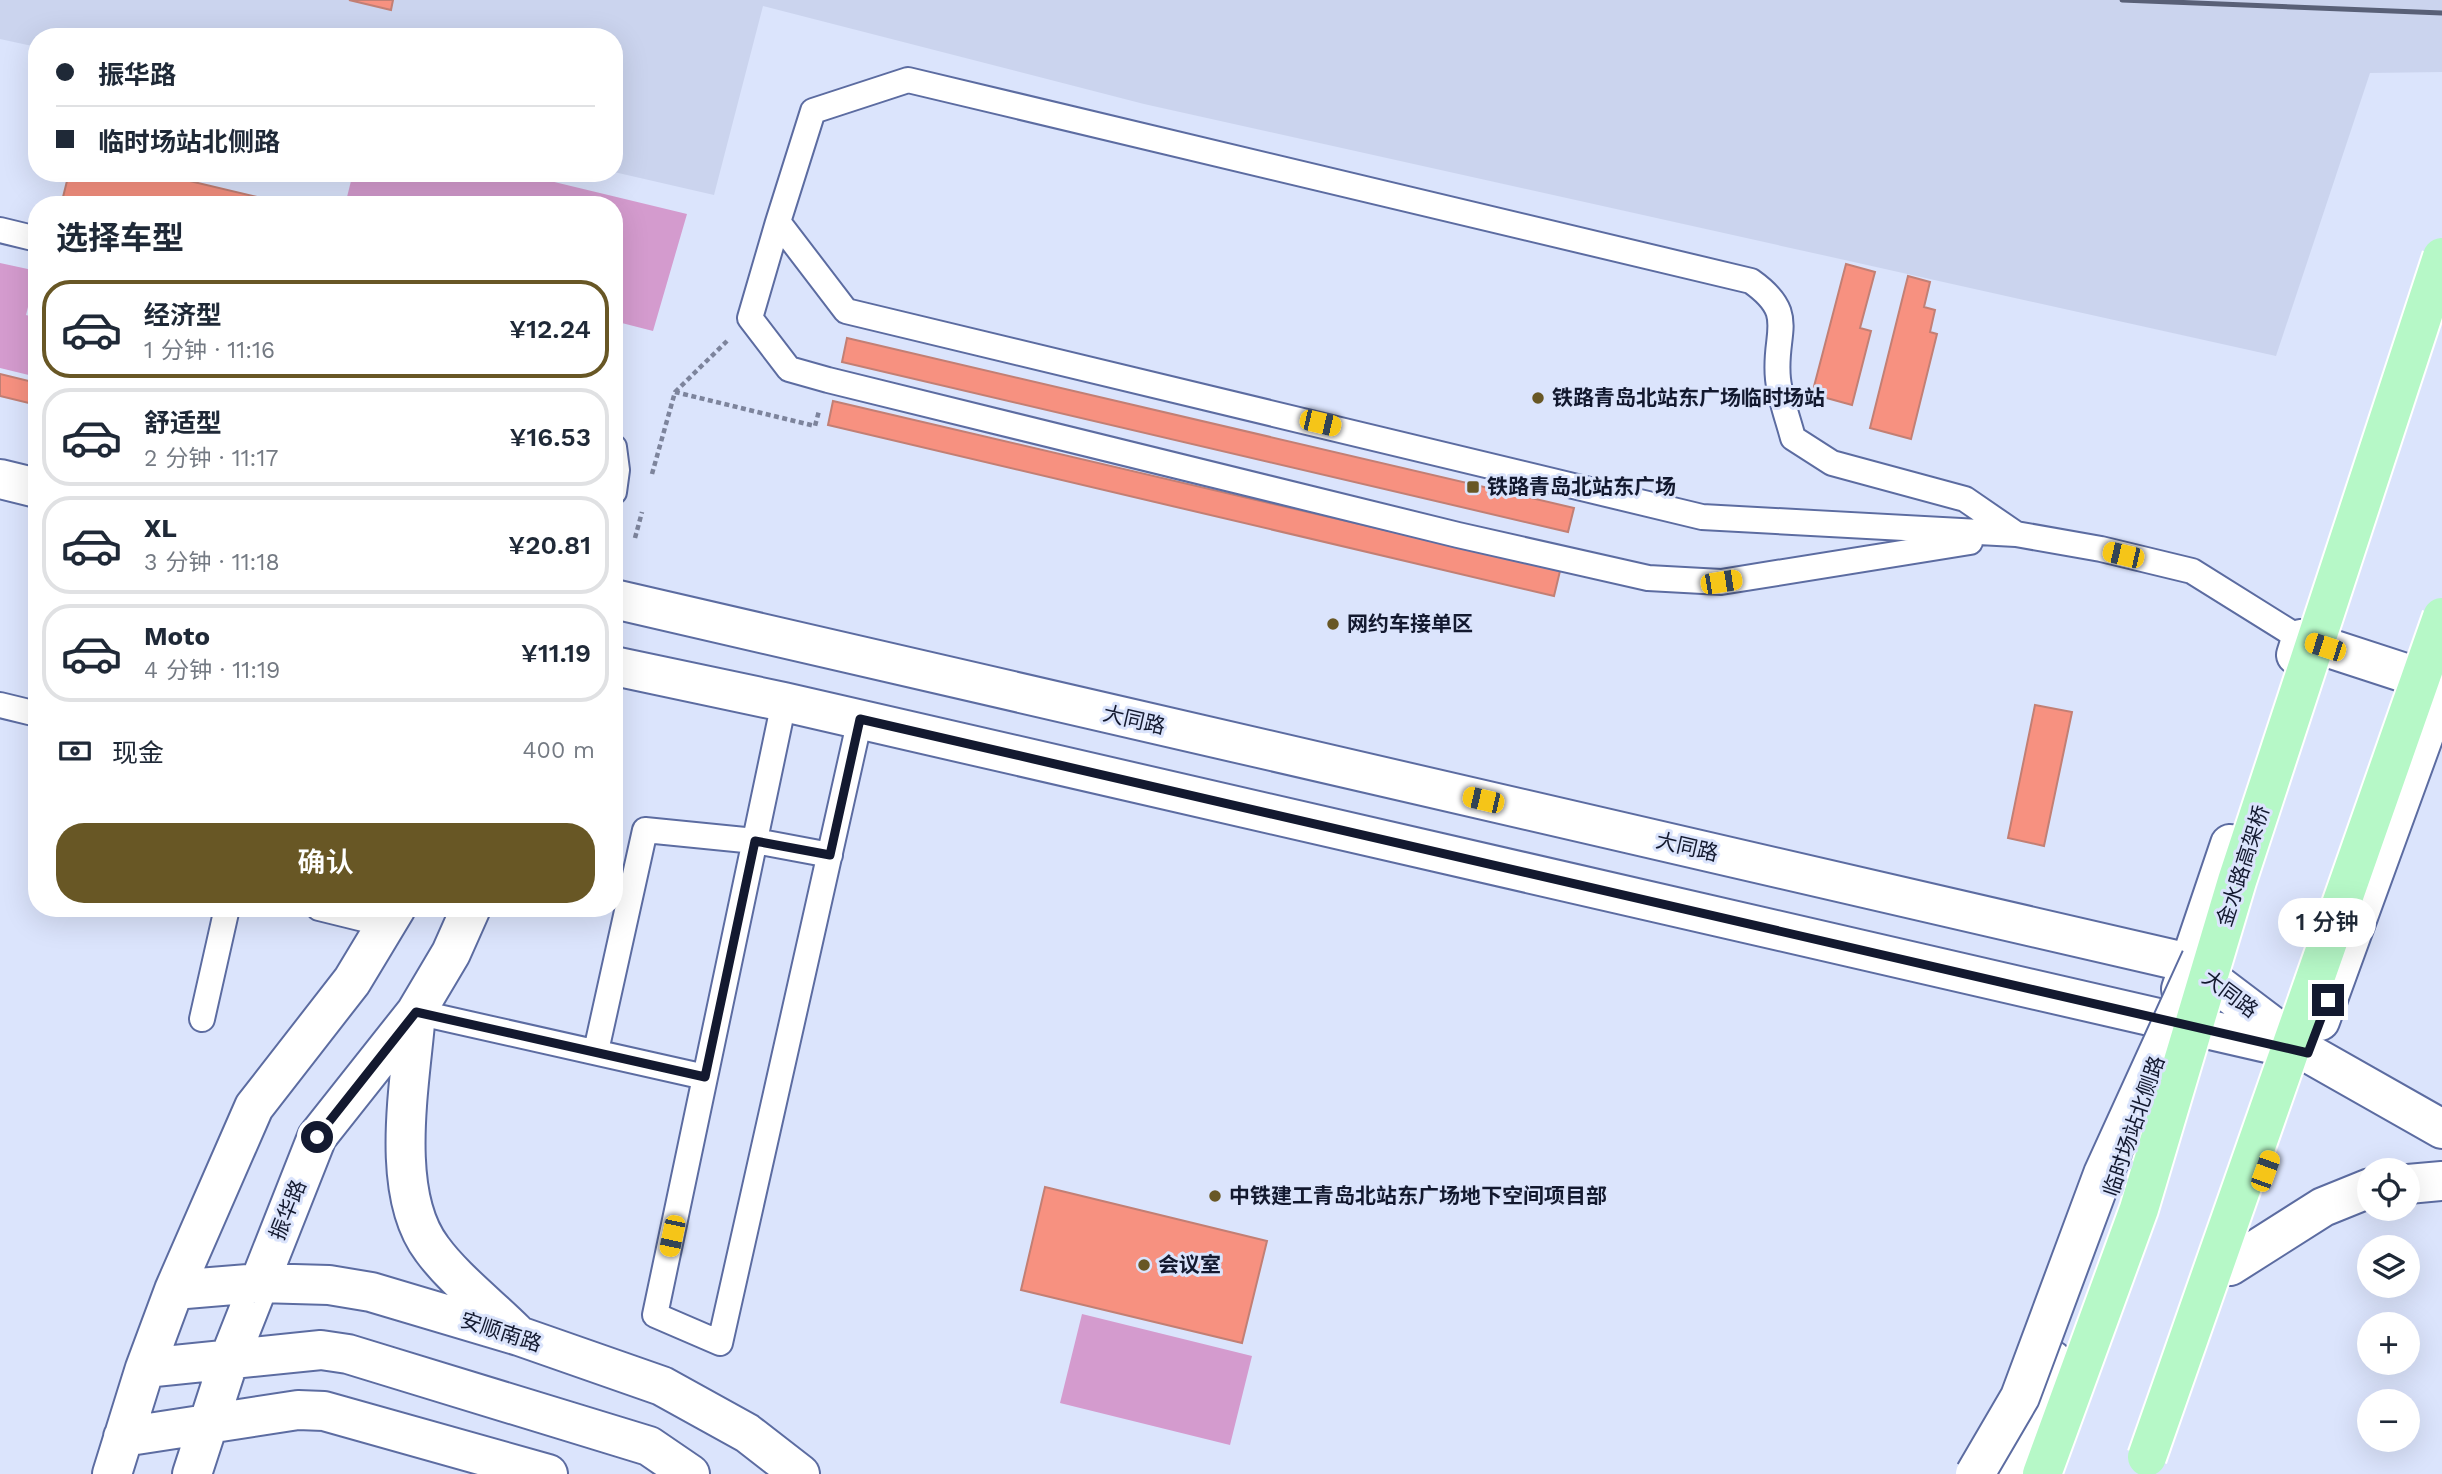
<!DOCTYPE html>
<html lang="zh">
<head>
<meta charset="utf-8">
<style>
  :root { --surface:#fff; --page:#f6f6f7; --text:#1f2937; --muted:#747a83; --line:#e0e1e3; --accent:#685725 }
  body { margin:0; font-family:"Work Sans","Noto Sans SC",sans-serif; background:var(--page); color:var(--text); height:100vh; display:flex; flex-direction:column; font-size:26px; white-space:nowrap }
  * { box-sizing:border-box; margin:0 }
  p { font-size:23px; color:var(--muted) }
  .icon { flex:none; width:38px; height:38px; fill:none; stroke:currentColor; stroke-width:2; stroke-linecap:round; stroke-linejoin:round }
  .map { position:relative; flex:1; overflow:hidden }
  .details { position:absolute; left:28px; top:196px; width:595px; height:721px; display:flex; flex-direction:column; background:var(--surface); border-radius:28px; box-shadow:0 7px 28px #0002 }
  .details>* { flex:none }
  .top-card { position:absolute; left:28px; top:28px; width:595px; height:154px; border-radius:28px; box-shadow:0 7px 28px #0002; display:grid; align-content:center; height:154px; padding:0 28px; background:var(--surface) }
  .fabs { position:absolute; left:2357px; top:1158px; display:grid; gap:14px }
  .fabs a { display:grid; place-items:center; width:63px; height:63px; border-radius:50%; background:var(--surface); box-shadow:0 7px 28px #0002; font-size:35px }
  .end { position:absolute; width:32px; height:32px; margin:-16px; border:9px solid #13192f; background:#fff; box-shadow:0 0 0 4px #fff }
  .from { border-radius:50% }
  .bubble { position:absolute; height:49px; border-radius:24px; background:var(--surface); box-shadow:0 7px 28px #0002; font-size:23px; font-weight:600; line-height:49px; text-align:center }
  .car { position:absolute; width:21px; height:42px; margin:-21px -10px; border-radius:9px; box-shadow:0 0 5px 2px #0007; background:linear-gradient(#f5c518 24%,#345 0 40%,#f5c518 0 76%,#345 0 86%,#f5c518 0) }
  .top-card b { display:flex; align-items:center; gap:24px; height:66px; font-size:26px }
  .top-card b+b { border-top:2px solid var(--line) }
  .top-card i { width:18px; height:18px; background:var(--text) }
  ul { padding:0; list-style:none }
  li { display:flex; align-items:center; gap:21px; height:98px; margin:0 14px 10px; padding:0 14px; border:4px solid var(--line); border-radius:28px }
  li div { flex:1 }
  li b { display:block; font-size:26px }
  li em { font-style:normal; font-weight:600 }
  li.on { border-color:var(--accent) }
  li>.icon { width:63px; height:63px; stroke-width:1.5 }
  h2 { padding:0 28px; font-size:32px; line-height:84px }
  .pay { display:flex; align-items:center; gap:18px; height:77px; padding:0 28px; font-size:26px }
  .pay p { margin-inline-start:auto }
  .action { display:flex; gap:14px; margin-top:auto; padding:14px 28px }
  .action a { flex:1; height:80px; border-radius:28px; background:var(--accent); color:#fff; font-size:28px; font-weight:600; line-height:80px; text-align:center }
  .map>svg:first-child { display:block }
</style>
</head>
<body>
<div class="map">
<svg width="2442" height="1474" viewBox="0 0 2442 1474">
  <rect width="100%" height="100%" fill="#dbe4fc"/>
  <path fill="#cbd4ee" d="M0 0H2442V72L2370 73 2276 356 1144 104 763 6 714 195 614 172V37H37V47L0 39Z"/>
  <path fill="#d49bce" d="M353 173H517L687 214 653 331 614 321V205H345Z
    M0 263 37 271 26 315 37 318V377L0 368Z
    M1082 1314 1252 1356 1230 1445 1060 1403Z"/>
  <path fill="#f79180" stroke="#c27f74" stroke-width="2" d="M349 0H393L391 10Z
    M69 173H156L291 205H96L63 197Z
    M1846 264 1875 272 1860 328 1871 331 1852 405 1812 394Z
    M1908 276 1930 282 1924 307 1935 310 1930 332 1937 334 1911 439 1870 428Z
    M847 338 1574 508 1568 532 842 362Z
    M0 374 37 383V405L0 396Z
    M833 401 1560 571 1554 596 828 425Z
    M2035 705 2072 712 2044 846 2008 838Z
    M1045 1187 1267 1241 1242 1343 1021 1290Z"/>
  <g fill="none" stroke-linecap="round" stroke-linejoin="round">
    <g stroke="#5c6ca1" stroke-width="28">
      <path id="lane" d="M778 222 750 318 789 369 828 380 1458 535 1648 578 1721 582 1970 542
        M0 230 37 239
        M614 447 617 470 614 492
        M2016 534 1965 499 1832 463 1793 438C1788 419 1780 398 1778 379 1773 332 1799 315 1751 281L908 80 813 111 778 222 846 311 1702 517 2016 534 2101 549 2192 571 2301 639
        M784 702 655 1315 720 1343 860 719
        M0 705 37 714
        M319 908 388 925
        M416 1012 705 1077
        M202 1019 227 908
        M596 1051 645 830 755 841 830 855"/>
    </g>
    <g stroke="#5c6ca1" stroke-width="42">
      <path id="street" d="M2296 655 2301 639 2442 685
        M2181 989 2230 844
        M2320 1021 2442 686
        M2012 1474 2052 1360"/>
    </g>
    <g stroke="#5c6ca1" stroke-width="42">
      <path id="secondary" d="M0 479 37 488
        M614 599 2189 963 2308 1053 2442 1129
        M614 666 784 702 2293 1049
        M416 1012C411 1080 388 1191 432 1249 453 1278 489 1306 515 1332
        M2408 1184 2442 1181
        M2230 1266 2323 1207 2370 1188
        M174 1290 259 1283 329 1285 371 1292 519 1336 662 1386 747 1433 800 1474
        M145 1368 321 1350 348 1354 649 1446 690 1474
        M123 1437 298 1410 324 1411 548 1474
        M112 1474 145 1368 174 1290 254 1107 352 981 396 908
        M192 1474 230 1357 317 1137 416 1012 451 953 471 908"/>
    </g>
    <path stroke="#7d849c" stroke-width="4.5" stroke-dasharray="5 3.5" stroke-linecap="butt" d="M675 392 727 341
      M652 474 675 392 815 426 819 411
      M635 538 642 512"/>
    <use href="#lane" stroke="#fff" stroke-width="24"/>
    <use href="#street" stroke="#fff" stroke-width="38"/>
    <use href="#secondary" stroke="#fff" stroke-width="38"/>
    <path stroke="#596077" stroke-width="5" d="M2122 0 2442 13"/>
    <g stroke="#5c6ca1" stroke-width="42" stroke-linecap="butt">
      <path id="secondary-bridge" d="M1975 1474 2020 1397 2103 1174 2201 959"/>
    </g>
    <g stroke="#fff" stroke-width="42" stroke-linecap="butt">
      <path id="primary-bridge" d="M2147 1457 2442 617
        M2042 1474 2139 1209 2237 881 2442 257"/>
    </g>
    <use href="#secondary-bridge" stroke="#fff" stroke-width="38"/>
    <use href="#primary-bridge" stroke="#b6f8c7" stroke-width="38"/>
  </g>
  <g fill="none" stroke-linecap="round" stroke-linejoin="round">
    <path stroke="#13192f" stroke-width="9" d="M317 1137 416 1012 705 1077 755 841 830 855 860 719 2308 1053 2328 1000"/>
  </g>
  <g fill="#685725" stroke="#dbe4fc" stroke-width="2.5">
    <circle cx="1538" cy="398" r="7"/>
    <rect x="1466" y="480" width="14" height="14" rx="3.5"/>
    <circle cx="1333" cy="624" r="7"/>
    <circle cx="1215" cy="1196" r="7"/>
    <circle cx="1144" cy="1265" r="7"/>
  </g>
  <g text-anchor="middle" stroke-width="6" stroke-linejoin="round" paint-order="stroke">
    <g font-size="21" font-weight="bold" fill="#13192f" stroke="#dbe4fc" text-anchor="start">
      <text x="1552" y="405">铁路青岛北站东广场临时场站</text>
      <text x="1487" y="494">铁路青岛北站东广场</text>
      <text x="1347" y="631">网约车接单区</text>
      <text x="1229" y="1203">中铁建工青岛北站东广场地下空间项目部</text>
      <text x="1158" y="1272">会议室</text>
    </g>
    <g font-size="21" fill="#13192f" stroke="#dbe4fc">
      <text transform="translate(1134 720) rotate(13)" y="7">大同路</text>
      <text transform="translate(1687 847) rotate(13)" y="7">大同路</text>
      <text transform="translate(2243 866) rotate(-72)" y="7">金水路高架桥</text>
      <text transform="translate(2230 994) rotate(37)" y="7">大同路</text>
      <text transform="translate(2134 1126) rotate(-71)" y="7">临时场站北侧路</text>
      <text transform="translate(288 1210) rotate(-68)" y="7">振华路</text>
      <text transform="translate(501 1332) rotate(18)" y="7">安顺南路</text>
    </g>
  </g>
</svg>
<div class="fabs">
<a><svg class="icon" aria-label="locate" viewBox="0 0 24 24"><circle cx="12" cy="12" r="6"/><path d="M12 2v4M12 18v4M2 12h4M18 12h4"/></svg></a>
<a><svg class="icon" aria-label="layers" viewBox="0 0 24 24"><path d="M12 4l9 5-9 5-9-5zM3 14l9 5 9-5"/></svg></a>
<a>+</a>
<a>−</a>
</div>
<i class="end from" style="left:317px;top:1137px"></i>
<i class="end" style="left:2328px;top:1000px"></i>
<div class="bubble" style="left:2278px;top:898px;width:98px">1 分钟</div>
<i class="car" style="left:1320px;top:423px;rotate:103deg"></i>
<i class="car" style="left:2123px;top:555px;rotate:283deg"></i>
<i class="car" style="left:1721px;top:582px;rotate:81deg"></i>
<i class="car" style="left:2325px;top:647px;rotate:288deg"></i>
<i class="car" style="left:1483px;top:800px;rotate:283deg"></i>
<i class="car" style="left:2265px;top:1171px;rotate:20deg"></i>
<i class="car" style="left:672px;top:1236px;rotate:192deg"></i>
<div class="top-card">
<b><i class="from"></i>振华路</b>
<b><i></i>临时场站北侧路</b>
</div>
<section class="details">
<h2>选择车型</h2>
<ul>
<li class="on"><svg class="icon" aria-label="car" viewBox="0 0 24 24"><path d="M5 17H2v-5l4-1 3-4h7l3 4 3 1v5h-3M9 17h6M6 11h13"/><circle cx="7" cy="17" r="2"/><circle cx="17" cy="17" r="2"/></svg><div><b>经济型</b><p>1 分钟 · 11:16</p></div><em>¥12.24</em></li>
<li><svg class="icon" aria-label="car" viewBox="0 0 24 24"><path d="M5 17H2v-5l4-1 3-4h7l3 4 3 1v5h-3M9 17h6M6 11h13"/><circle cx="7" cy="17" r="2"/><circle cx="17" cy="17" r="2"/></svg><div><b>舒适型</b><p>2 分钟 · 11:17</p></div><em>¥16.53</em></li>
<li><svg class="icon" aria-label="car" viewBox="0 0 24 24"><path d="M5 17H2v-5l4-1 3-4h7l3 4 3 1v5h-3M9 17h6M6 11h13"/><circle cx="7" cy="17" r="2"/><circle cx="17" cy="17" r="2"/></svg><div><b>XL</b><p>3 分钟 · 11:18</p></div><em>¥20.81</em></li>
<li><svg class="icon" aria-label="car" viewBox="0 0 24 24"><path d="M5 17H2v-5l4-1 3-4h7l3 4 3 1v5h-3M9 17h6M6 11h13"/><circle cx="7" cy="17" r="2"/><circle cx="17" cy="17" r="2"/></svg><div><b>Moto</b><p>4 分钟 · 11:19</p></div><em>¥11.19</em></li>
</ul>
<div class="pay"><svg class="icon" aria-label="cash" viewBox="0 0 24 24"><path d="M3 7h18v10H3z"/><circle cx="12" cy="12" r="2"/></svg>现金<p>400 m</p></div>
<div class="action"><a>确认</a></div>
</section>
</div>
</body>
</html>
